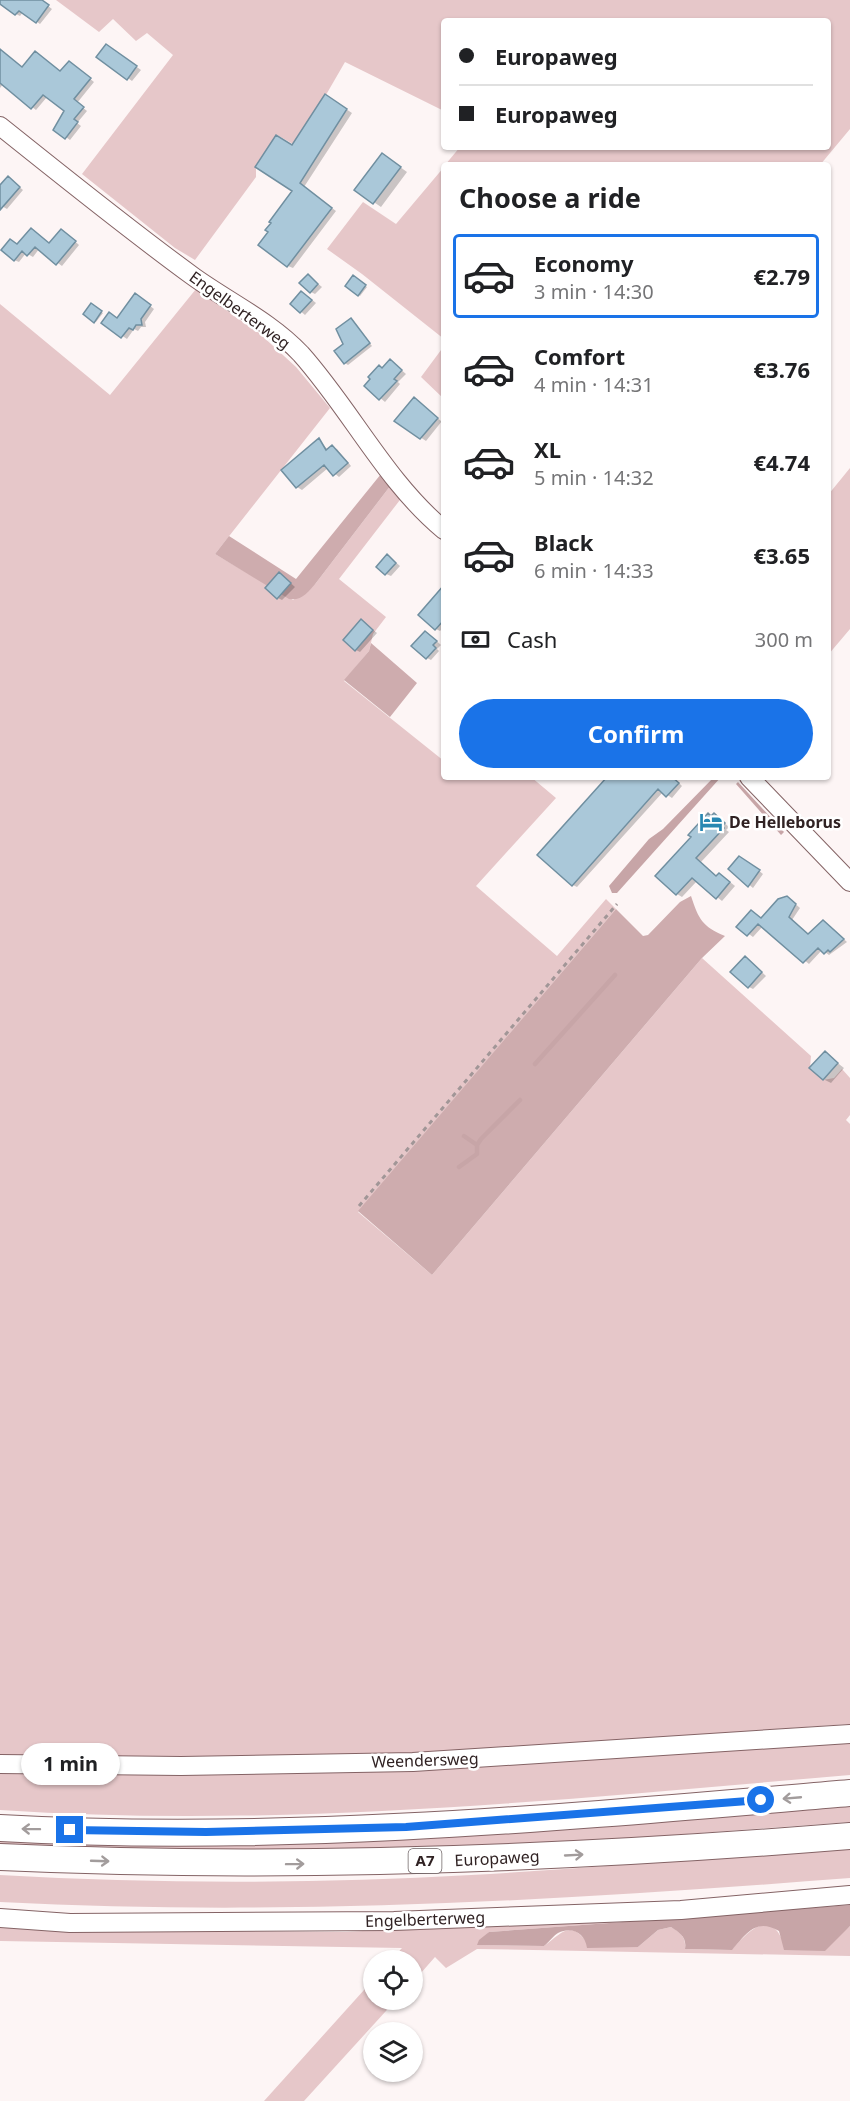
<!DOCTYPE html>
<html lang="en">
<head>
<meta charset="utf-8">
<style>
  :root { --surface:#fff; --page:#f6f6f6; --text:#202124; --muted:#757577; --line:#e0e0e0; --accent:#1a73e8 }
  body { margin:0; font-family:"Noto Sans",sans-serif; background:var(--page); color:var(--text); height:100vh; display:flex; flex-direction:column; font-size:22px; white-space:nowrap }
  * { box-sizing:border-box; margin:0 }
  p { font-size:20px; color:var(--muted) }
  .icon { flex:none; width:33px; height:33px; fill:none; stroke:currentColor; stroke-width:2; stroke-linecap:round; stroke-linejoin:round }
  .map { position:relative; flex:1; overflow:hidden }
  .sheet { position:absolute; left:441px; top:162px; width:390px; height:618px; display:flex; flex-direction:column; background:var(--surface); border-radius:6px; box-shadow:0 2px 4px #0004 }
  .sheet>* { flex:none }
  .banner { position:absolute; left:441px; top:18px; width:390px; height:132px; border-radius:6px; box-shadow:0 2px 4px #0004; display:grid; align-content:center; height:132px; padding:0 18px; background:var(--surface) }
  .controls { position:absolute; left:363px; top:1950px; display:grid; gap:12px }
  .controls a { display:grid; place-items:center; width:60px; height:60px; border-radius:50%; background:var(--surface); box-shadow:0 2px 4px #0004; font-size:30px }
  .end { position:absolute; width:27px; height:27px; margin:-14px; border:8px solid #1a73e8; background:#fff; box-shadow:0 0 0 3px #fff }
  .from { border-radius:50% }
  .bubble { position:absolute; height:42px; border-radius:21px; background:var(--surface); box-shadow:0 2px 4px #0004; font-size:20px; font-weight:700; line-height:42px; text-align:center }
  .banner b { display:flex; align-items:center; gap:21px; height:57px; font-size:22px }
  .banner b+b { border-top:2px solid var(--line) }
  .banner i { width:15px; height:15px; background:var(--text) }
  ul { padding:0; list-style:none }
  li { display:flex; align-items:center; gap:18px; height:84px; margin:0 12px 9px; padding:0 6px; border:3px solid transparent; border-radius:6px }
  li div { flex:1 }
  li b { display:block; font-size:22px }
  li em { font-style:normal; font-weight:700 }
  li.on { border-color:var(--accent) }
  li>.icon { width:54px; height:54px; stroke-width:1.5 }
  h2 { padding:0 18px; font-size:27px; line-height:72px }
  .pay { display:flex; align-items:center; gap:15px; height:66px; padding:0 18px; font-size:22px }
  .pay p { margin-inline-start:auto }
  .primary-button { display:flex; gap:12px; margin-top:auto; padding:12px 18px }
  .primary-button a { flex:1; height:69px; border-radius:36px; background:var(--accent); color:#fff; font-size:24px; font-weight:700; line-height:69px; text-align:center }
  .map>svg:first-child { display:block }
</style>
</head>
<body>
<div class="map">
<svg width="850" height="2101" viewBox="0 0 850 2101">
  <rect width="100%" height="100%" fill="#fdf5f5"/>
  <path fill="#e6c7c9" d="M56 0H850V129L820 165H445L460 147H828V21H444V111L345 62 308 126 293 144 277 135 256 167V177L195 260 175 248 82 174 173 55 147 33 136 41 113 19 99 32Z
    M444 167V339L362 274 327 249 363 202 396 224Z
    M196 289 259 333 296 367 330 408 215 554 293 600 316 583 391 485 403 496 339 579 386 617 373 634 369 651 344 681 444 761V777H531L556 798 476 886 557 956 606 899 616 909 358 1212 432 1275 702 958 811 1056 810 1068 823 1080 834 1078 842 1069 850 1078V1115L846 1120 850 1124V1724L444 1752 219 1758 0 1756V304L110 395Z
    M444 346V399L421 377Z
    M850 468V629L828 655V495Z
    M850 1741V1775C568 1799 283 1829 0 1810V1772L537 1763Z
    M850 1802V1822L552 1844 261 1854 0 1847V1837Z
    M850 1847V1878C567 1900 284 1917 0 1902V1875C156 1884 314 1884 471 1875 597 1868 724 1856 850 1847Z
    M850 1902V1905L489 1932 478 1945 544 1946C560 1935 569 1919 586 1941L638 1947 658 1930 671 1927C681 1933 686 1937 685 1949L731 1950C749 1931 770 1907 784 1944L838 1936 850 1926V1956L477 1949 446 1968 435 1957 413 1982 412 1960H391L402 1948 0 1941V1926L171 1931 346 1932Z
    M373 1980 374 2000H396L304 2101H264Z"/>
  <path fill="#ceacae" d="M381 474 391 485 316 583C308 592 302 601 289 599L215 554 229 536 296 579Z
    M371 643 417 683 390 717 344 680 369 651Z
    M691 896C699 920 702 926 725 936L702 958 432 1275 358 1211 616 909 643 936 648 935 680 902Z"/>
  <path fill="#c7a5a7" d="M714 777H721L617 893H612L609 886 649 839 663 829Z
    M738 782 784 832 781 835 736 784Z
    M850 1905V1926L825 1951 784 1950 779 1931C756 1918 747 1933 732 1950L685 1949C687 1937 680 1933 671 1927L658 1930 638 1947 587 1948C585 1933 572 1926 558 1933 553 1936 549 1942 544 1946L477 1945 479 1940 489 1932Z"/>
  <path fill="#0003" d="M9 0H40L52 9 40 24 23 12 20 16 16 14 5 5Z
    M111 48 141 70 132 81 98 57Z
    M0 55 23 68 61 73 73 65 94 82 77 103 87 111 77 123 81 126 70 140 55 129 66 111 47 97 36 110 3 84 0 88Z
    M326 96 352 113 304 187 336 211 293 268 288 266 294 191 292 146Z
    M389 159 407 172 381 207 356 190Z
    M12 181 23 190 7 209 0 205V188Z
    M66 233 79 245 62 266 39 249 33 257 26 253 19 262 14 260 18 246 50 244Z
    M354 277 367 287 360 296 347 286Z
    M312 279 322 287 315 294 311 292Z
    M306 295 316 303 305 315 292 304Z
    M140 298 154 309 145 322 146 327H141L138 331 134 329 127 339 103 323 118 320Z
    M91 305 103 313 96 322 85 314Z
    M351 320 372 346 348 365 345 363V344Z
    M391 361 406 374 398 382 400 384 385 402 366 386Z
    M419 402 441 421 444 418V422L442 421 426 441 396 421Z
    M319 440 328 450 332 447 337 449 351 466 339 477 328 468 302 490 297 487Z
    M392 559 400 566 391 576 386 574Z
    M284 577 295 587 282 600 278 598Z
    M444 589V627L440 631 436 629Z
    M366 624 377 633 360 652 356 650Z
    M430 635 441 645 437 649 439 651 431 660 427 658Z
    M609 777H673L682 786 672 798 663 792 577 887 573 885Z
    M714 814 729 827 726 830 729 832 701 862 717 877 725 878 735 886 722 901 697 881 682 897 677 894Z
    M747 861 763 874 753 888 730 869Z
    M791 900 800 908 792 920 809 935 828 925 847 942 829 955 822 950 809 964 763 926 753 937 739 927 762 920Z
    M749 960 766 976 753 989 749 987Z
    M825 1053 844 1068 831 1083 823 1079Z"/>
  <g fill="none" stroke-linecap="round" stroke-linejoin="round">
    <path stroke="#c7a5a7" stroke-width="4.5" d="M535 1064 615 975
      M464 1136 477 1145
      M459 1167 477 1154V1145L481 1139 520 1100"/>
  </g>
  <path fill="#aac8d9" stroke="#708fa0" stroke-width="1.5" d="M0 0H42L49 5 36 23 19 11 15 15 0 4Z
    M106 44 137 66 127 80 96 57Z
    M0 49 22 67 35 51 60 71 69 61 91 78 74 99 84 107 74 119 78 122 65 139 53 130 64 111 43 95 31 109 0 83Z
    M325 94 347 109 300 183 332 208 287 267 258 245 268 232 265 230 271 223 269 222 292 191 255 167 276 135 292 145Z
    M382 153 401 167 373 204 354 190Z
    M8 176 20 187 0 210V185Z
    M31 228 49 243 61 229 76 241 56 265 35 247 27 256 22 251 14 261 1 250 10 239 17 244Z
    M308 274 318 284 310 293 299 283Z
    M353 275 366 285 358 296 345 286Z
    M301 291 312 300 300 313 290 304Z
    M135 293 151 305 141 319 142 325H136L133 330 129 328 121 338 101 323 109 312 117 318Z
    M91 303 102 311 94 323 83 314Z
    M351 318 370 343 344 364 334 351 343 344 336 329Z
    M390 359 402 370 394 379 397 381 379 400 364 386 370 379 368 377 379 365 382 368Z
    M414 397 438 418 420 439 394 421Z
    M319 438 326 450 332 445 348 463 333 476 324 465 296 488 281 470Z
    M387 554 396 563 385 575 376 567Z
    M279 572 291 583 277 599 265 588Z
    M444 585V620L435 630 418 615Z
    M361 619 373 630 355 651 343 640Z
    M425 631 437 641 433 645 436 648 426 659 411 646Z
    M607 777H672L679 783 666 797 658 789 572 886 537 855Z
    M708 813 711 816 714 813 725 823 722 826 724 828 696 858 716 876 719 873 730 882 716 899 692 878 676 895 655 876 691 837 688 835Z
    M739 856 760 870 748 887 728 869Z
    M787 896 796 904 789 917 808 934 823 920 844 939 830 952 828 950 824 954 818 948 803 963 758 924 747 936 736 927 751 910 761 918 778 899Z
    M745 956 762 972 748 988 730 972Z
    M825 1051 838 1063 823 1080 809 1068Z"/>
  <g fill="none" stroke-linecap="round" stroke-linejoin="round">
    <g stroke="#846365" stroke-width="20">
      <path id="minor" d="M0 126C64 177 128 229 194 277 229 302 271 322 301 354 351 410 386 482 444 530
        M749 777 850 882
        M0 1764 181 1766 413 1762 850 1734
        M0 1918 70 1923 394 1921 681 1910 850 1895"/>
    </g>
    <g stroke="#846365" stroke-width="28">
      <path id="highway" d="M0 1828C283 1844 568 1817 850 1793
        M0 1857C284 1870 567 1859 850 1836"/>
    </g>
    <path stroke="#a19697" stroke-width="3" stroke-dasharray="4.5 4.5" stroke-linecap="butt" d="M359 1206 617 904"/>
    <use href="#minor" stroke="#fff" stroke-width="18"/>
    <use href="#highway" stroke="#fff" stroke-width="26"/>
  </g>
  <defs><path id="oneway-shaft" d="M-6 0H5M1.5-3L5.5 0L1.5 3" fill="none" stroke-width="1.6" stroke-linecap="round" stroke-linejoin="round" transform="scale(1.5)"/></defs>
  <g stroke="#a29c9c">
    <use href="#oneway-shaft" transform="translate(792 1798) rotate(175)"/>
    <use href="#oneway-shaft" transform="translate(31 1829) rotate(-179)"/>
    <use href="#oneway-shaft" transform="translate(574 1855) rotate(-3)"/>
    <use href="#oneway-shaft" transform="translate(100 1861) rotate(2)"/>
    <use href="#oneway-shaft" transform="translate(295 1864) rotate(-1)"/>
  </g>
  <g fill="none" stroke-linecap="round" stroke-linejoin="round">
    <path stroke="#1a73e8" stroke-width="8" d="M70 1830 206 1832 406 1827 761 1800"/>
  </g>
  <defs>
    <g id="hotel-bare" transform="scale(1.8)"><path d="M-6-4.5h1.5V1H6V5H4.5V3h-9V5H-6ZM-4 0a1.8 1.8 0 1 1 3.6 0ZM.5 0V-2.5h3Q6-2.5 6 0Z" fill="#2787b2" stroke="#fff" stroke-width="2.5" paint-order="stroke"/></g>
  </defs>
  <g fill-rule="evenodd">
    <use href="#hotel-bare" x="711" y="822"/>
  </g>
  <g text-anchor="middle" stroke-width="5" stroke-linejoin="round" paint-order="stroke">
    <rect fill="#fff" stroke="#6e6465" stroke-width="1.5" x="408.5" y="1849" width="33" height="24" rx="4.5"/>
    <g font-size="15" font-weight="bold" fill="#302223">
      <text x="425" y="1866">A7</text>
    </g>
    <g font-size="16" fill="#302223" stroke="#fff">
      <text transform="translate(240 310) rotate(36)" y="6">Engelberterweg</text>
      <text transform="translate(425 1760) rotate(-2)" y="6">Weendersweg</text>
      <text transform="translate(497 1858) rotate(-3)" y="6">Europaweg</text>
      <text transform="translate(425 1919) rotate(-2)" y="6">Engelberterweg</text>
    </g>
    <g font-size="16" font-weight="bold" fill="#302223" stroke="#fff" text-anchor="start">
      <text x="729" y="828">De Helleborus</text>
    </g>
  </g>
</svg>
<div class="controls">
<a><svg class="icon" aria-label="locate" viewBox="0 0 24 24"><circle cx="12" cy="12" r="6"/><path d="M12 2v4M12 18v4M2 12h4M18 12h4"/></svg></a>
<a><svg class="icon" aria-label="layers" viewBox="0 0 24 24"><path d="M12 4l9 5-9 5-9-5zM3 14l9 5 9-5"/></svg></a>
</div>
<i class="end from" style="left:761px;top:1800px"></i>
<i class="end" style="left:70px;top:1830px"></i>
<div class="bubble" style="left:21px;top:1743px;width:99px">1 min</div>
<div class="banner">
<b><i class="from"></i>Europaweg</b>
<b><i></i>Europaweg</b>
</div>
<section class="sheet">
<h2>Choose a ride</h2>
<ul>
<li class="on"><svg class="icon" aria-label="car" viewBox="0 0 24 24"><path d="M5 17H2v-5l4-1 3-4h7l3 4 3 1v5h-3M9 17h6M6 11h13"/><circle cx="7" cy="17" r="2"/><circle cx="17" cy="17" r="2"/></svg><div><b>Economy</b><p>3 min · 14:30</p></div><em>€2.79</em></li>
<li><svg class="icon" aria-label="car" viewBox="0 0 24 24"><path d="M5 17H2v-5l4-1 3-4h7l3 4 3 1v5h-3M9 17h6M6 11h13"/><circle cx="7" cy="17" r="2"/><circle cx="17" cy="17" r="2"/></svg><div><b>Comfort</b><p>4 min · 14:31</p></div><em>€3.76</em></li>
<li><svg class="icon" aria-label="car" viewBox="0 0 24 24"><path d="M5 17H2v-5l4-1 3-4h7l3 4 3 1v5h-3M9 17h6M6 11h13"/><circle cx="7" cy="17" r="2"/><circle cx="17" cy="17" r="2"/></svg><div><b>XL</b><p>5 min · 14:32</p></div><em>€4.74</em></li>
<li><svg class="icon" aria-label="car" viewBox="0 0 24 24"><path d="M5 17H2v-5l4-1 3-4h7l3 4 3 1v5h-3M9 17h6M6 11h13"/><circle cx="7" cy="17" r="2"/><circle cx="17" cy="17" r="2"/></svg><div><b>Black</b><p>6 min · 14:33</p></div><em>€3.65</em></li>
</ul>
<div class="pay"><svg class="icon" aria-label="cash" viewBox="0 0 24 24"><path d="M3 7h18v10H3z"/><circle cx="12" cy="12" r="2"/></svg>Cash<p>300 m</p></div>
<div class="primary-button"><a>Confirm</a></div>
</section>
</div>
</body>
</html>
